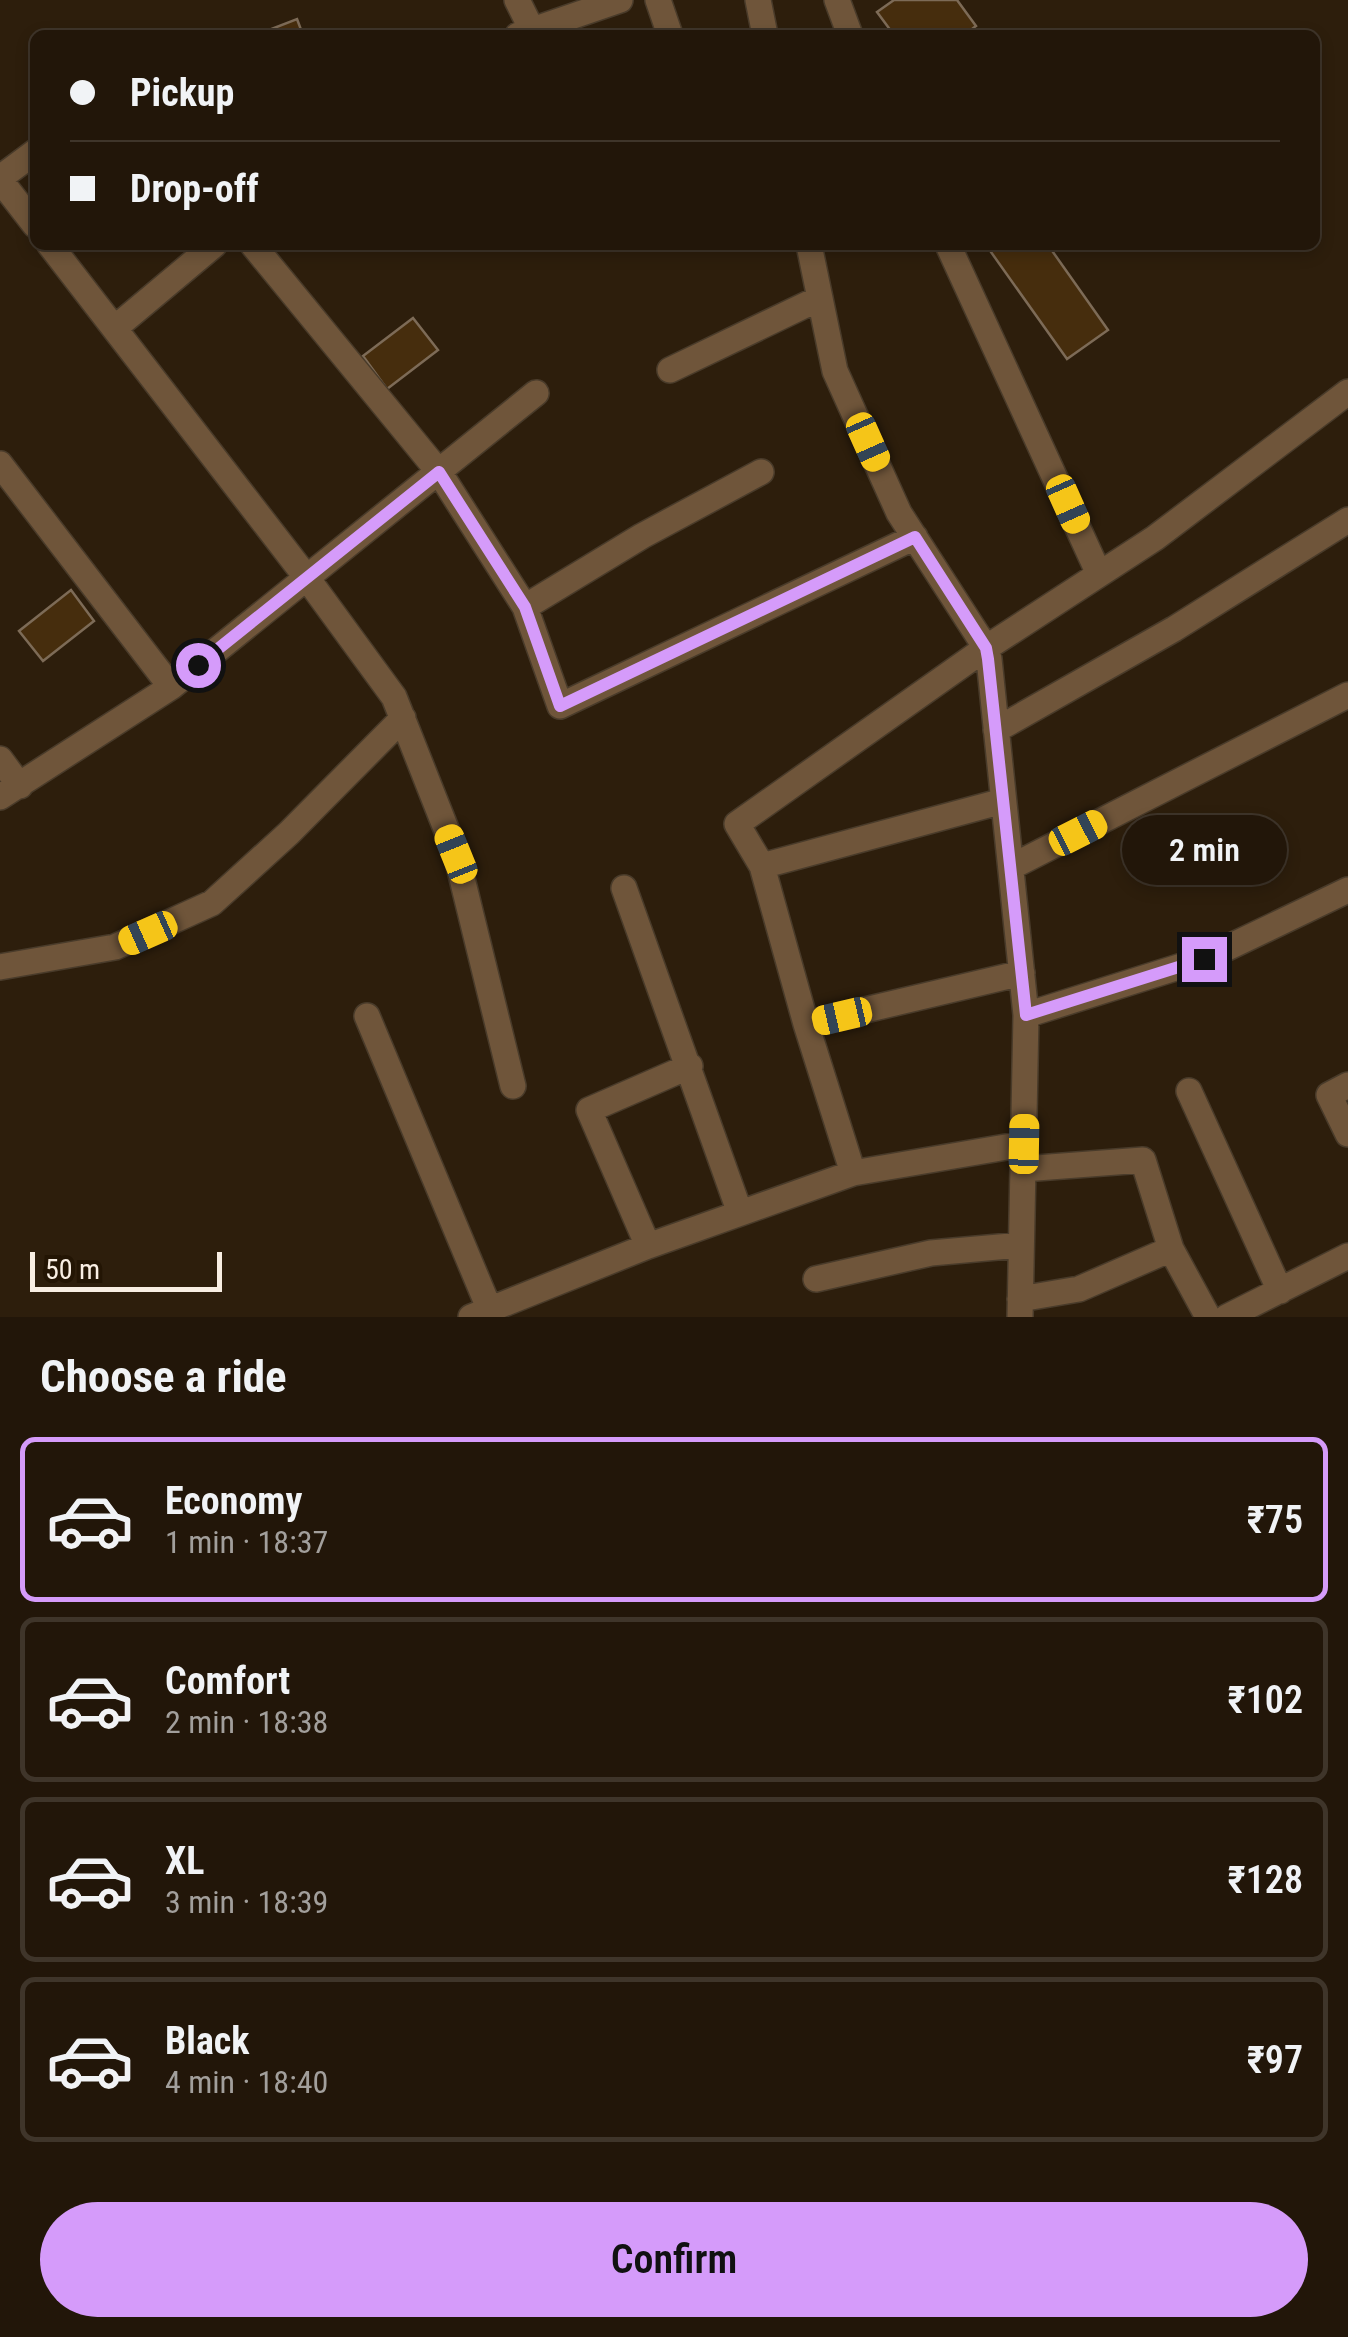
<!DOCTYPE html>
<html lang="en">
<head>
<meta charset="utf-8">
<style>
  :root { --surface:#221609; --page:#2a1f12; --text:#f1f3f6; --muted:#a29f9c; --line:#3f352a; --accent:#d59bfa }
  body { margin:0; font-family:"Roboto Condensed",sans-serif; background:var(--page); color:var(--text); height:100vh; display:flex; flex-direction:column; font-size:38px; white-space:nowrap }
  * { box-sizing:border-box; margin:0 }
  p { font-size:32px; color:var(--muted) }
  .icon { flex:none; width:55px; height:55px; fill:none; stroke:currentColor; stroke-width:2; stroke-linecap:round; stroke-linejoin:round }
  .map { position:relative; height:1317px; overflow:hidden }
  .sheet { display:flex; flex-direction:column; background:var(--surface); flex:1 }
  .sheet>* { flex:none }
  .guide { position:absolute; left:30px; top:30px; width:1290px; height:220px; border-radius:15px; box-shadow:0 5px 15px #0003,0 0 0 2px var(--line); display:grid; align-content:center; height:220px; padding:0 40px; background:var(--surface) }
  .scale { position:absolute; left:30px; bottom:25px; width:192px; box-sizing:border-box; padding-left:10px; border:5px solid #f8eee3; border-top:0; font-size:28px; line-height:35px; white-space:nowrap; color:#f8eee3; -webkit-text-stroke:8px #231504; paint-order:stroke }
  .end { position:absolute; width:45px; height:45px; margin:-22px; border:12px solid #d59bfa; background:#111; box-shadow:0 0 0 5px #111 }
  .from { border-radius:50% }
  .bubble { position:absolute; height:70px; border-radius:35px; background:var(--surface); box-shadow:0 5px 15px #0003,0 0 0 2px var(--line); font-size:32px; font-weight:600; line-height:70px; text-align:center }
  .car { position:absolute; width:30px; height:60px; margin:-30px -15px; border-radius:12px; box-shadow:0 0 8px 2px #0007; background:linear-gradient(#f5c518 24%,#345 0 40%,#f5c518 0 76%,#345 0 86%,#f5c518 0) }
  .guide b { display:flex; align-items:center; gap:35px; height:95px; font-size:38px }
  .guide b+b { border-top:2px solid var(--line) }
  .guide i { width:25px; height:25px; background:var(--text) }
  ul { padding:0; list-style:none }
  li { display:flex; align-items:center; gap:30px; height:165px; margin:0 20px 15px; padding:0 20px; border:5px solid var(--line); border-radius:15px }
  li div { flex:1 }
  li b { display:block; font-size:38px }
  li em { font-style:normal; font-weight:600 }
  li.on { border-color:var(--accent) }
  li>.icon { width:90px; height:90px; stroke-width:1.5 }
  h2 { padding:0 40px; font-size:45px; line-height:120px }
  .primary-button { display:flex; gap:20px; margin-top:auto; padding:20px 40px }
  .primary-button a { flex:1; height:115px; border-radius:60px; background:var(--accent); color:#111; font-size:40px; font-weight:600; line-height:115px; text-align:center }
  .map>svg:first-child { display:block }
</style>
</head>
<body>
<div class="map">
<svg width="1348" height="1317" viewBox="0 0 1348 1317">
  <rect width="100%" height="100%" fill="#2d1e0c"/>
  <path fill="#462d0d" stroke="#7d6b57" stroke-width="2.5" d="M894 0H957L976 26 964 35H894L877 12Z
    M297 19 303 35H256Z
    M986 245H1048L1108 330 1067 359Z
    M413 318 438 350 387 389 363 356Z
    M71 590 94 621 43 661 19 631Z"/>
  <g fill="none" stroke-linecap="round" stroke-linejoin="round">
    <g stroke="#493b2a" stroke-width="28">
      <path id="minor" d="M517 0 532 30
        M658 0 670 35
        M758 0 765 35
        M837 0 850 35
        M518 35 620 0
        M0 178 35 152
        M0 180 35 225
        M50 245 307 578 394 697 456 854 513 1086
        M253 245 439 472 525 607 560 706 915 537
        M809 245 835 371 899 513 986 648 989 659 1026 1015 1020 1317
        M948 245 1099 574
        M115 328 214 245
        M670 370 820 298
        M0 464 171 687
        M525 607 642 536 761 472
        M996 730 1174 629 1348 520
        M0 759 20 786
        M0 797 171 687 536 393
        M762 866 737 824 986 648 1155 538 1348 392
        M1011 867 1348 695
        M624 888 740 1213
        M0 967 115 947 212 903 289 833 403 718
        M1026 1015 1204 959 1348 890
        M367 1016 489 1308
        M806 1024 762 866 1003 801
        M1348 1085 1329 1095 1348 1134
        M1189 1091 1280 1291
        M1023 1169 1143 1160 1171 1249 1208 1317
        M853 1173 806 1024 1022 973
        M648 1246 589 1110 690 1066
        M816 1279 931 1253 1021 1245
        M1020 1299 1079 1289 1171 1249
        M471 1317 648 1246 853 1173 1024 1144
        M1227 1317 1348 1256"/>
    </g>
    <use href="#minor" stroke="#6f553a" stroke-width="25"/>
  </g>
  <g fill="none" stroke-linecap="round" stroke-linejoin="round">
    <path stroke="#d59bfa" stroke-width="12" d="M198 665 439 472 525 607 560 706 915 537 986 648 988 659 1026 1015 1204 959"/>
  </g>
</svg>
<div class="scale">50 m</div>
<i class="end from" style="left:198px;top:665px"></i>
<i class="end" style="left:1204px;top:959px"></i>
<div class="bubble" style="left:1122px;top:815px;width:165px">2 min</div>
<i class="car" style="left:868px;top:442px;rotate:156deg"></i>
<i class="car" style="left:1068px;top:504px;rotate:156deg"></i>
<i class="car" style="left:1078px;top:833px;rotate:63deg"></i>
<i class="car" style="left:456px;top:854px;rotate:338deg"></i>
<i class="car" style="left:148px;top:933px;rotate:246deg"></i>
<i class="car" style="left:842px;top:1016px;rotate:257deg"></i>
<i class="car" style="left:1024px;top:1144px;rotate:1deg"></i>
<div class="guide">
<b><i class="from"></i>Pickup</b>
<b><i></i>Drop-off</b>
</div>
</div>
<section class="sheet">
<h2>Choose a ride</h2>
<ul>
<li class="on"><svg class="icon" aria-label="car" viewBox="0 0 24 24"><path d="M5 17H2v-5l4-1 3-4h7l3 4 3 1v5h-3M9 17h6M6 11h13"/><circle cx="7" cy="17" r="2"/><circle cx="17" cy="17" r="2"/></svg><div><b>Economy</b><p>1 min · 18:37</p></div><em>₹75</em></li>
<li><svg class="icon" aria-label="car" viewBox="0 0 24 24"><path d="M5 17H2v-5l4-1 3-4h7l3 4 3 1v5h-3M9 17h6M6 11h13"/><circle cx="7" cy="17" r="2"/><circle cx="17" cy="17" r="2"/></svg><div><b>Comfort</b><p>2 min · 18:38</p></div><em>₹102</em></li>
<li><svg class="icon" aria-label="car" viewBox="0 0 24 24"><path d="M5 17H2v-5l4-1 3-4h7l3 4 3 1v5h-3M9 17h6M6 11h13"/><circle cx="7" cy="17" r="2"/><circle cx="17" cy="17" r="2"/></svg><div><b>XL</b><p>3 min · 18:39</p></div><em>₹128</em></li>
<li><svg class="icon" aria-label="car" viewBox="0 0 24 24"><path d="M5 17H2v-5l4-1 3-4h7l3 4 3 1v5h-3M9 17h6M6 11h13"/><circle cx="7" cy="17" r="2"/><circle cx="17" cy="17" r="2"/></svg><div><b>Black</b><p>4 min · 18:40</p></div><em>₹97</em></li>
</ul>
<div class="primary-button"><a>Confirm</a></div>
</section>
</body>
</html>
